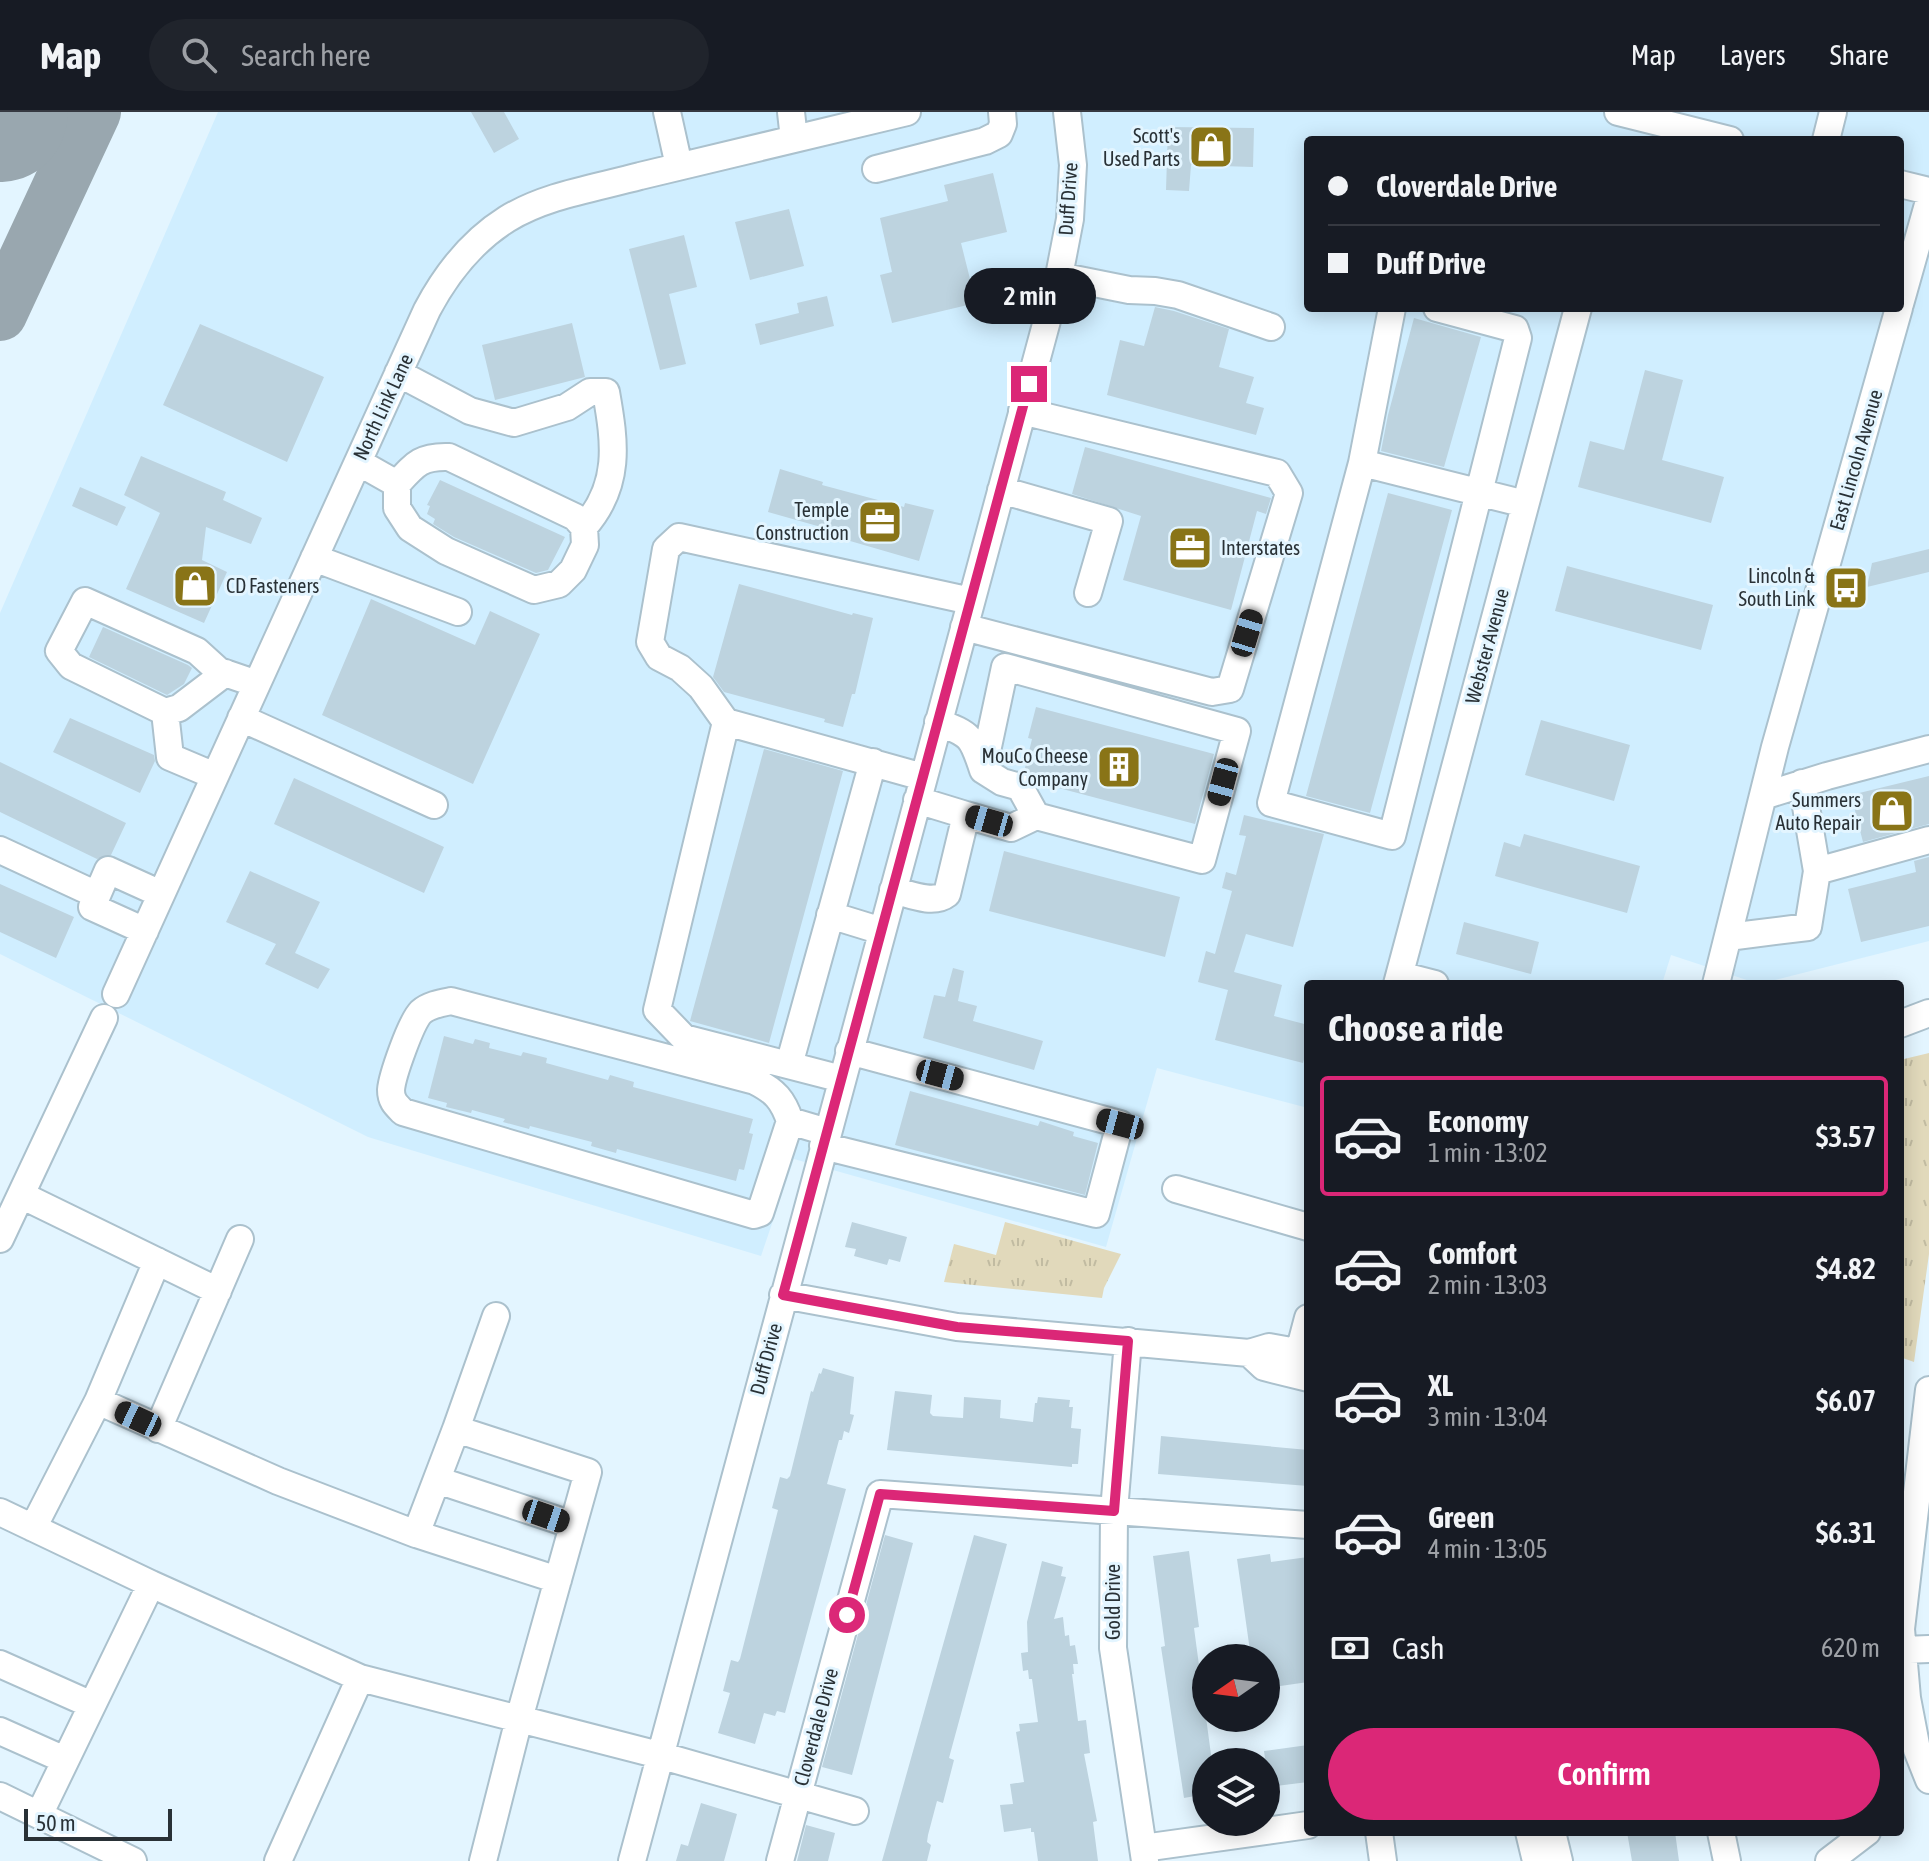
<!DOCTYPE html>
<html lang="en">
<head>
<meta charset="utf-8">
<style>
  :root { --surface:#171b24; --page:#20242c; --text:#f1f3f6; --muted:#9ea1a6; --line:#363941; --accent:#db2777 }
  body { margin:0; font-family:"Asap Condensed",sans-serif; background:var(--page); color:var(--text); height:100vh; display:flex; flex-direction:column; font-size:30px; white-space:nowrap }
  * { box-sizing:border-box; margin:0 }
  p { font-size:26px; color:var(--muted) }
  .icon { flex:none; width:44px; height:44px; fill:none; stroke:currentColor; stroke-width:2; stroke-linecap:round; stroke-linejoin:round }
  .map { position:relative; flex:1; overflow:hidden }
  .drawer { position:absolute; left:1304px; top:868px; width:600px; height:856px; display:flex; flex-direction:column; background:var(--surface); border-radius:8px; box-shadow:0 4px 20px #0003 }
  .drawer>* { flex:none }
  .banner { position:absolute; left:1304px; top:24px; width:600px; height:176px; border-radius:8px; box-shadow:0 4px 20px #0003; display:grid; align-content:center; height:176px; padding:0 24px; background:var(--surface) }
  .needle { width:52px; rotate:256deg }
  .buttons { position:absolute; left:1192px; top:1532px; display:grid; gap:16px }
  .buttons a { display:grid; place-items:center; width:88px; height:88px; border-radius:50%; background:var(--surface); box-shadow:0 4px 20px #0003; font-size:40px }
  .scale { position:absolute; left:24px; bottom:20px; width:148px; box-sizing:border-box; padding-left:8px; border:4px solid #293136; border-top:0; font-size:22px; line-height:28px; white-space:nowrap; color:#293136; -webkit-text-stroke:6px #e3f5ff; paint-order:stroke }
  .end { position:absolute; width:36px; height:36px; margin:-18px; border:10px solid #db2777; background:#fff; box-shadow:0 0 0 4px #fff }
  .from { border-radius:50% }
  .bubble { position:absolute; height:56px; border-radius:28px; background:var(--surface); box-shadow:0 4px 20px #0003; font-size:26px; font-weight:600; line-height:56px; text-align:center }
  .car { position:absolute; width:24px; height:48px; margin:-24px -12px; border-radius:10px; box-shadow:0 0 6px 2px #0007; background:linear-gradient(#222 24%,#8ab4d8 0 40%,#222 0 76%,#8ab4d8 0 86%,#222 0) }
  .banner b { display:flex; align-items:center; gap:28px; height:76px; font-size:30px }
  .banner b+b { border-top:2px solid var(--line) }
  .banner i { width:20px; height:20px; background:var(--text) }
  ul { padding:0; list-style:none }
  li { display:flex; align-items:center; gap:24px; height:120px; margin:0 16px 12px; padding:0 8px; border:4px solid transparent; border-radius:8px }
  li div { flex:1 }
  li b { display:block; font-size:30px }
  li em { font-style:normal; font-weight:600 }
  li.current { border-color:var(--accent) }
  li>.icon { width:72px; height:72px; stroke-width:1.5 }
  h2 { padding:0 24px; font-size:36px; line-height:96px }
  .pay { display:flex; align-items:center; gap:20px; height:88px; padding:0 24px; font-size:30px }
  .pay p { margin-inline-start:auto }
  .button { display:flex; gap:16px; margin-top:auto; padding:16px 24px }
  .button a { flex:1; height:92px; border-radius:48px; background:var(--accent); color:#fff; font-size:32px; font-weight:600; line-height:92px; text-align:center }
  header { display:flex; align-items:center; gap:48px; box-sizing:border-box; height:112px; padding:0 40px; background:var(--surface); border-bottom:2px solid var(--line) }
  header strong { font-size:38px }
  nav { display:flex; gap:44px; margin-inline-start:auto; font-size:28px }
  .search { width:560px; height:72px; background:var(--page); display:flex; align-items:center; gap:20px; box-sizing:border-box; padding:0 28px; border-radius:44px; color:var(--muted); font-size:30px }
  .map>svg:first-child { display:block }
</style>
</head>
<body>
<header>
<strong>Map</strong>
<div class="search"><svg class="icon" aria-label="search" viewBox="0 0 24 24"><circle cx="10" cy="10" r="6"/><path d="M15 15l6 6"/></svg>Search here</div>
<nav><a>Map</a><a>Layers</a><a>Share</a></nav>
</header>
<div class="map">
<svg width="1929" height="1749" viewBox="0 0 1929 1749">
  <defs>
    <pattern id="grass-tufts" width="24" height="20" patternUnits="userSpaceOnUse" patternTransform="scale(2)"><rect width="24" height="20" fill="#e1d9bb"/><path d="M3 7l-1-3M5 7V3M7 7l1-3M15 17l-1-3M17 17v-4M19 17l1-3" fill="none" stroke="#c1bba1"/></pattern>
  </defs>
  <rect width="100%" height="100%" fill="#e3f5ff"/>
  <path fill="#d0eeff" fill-rule="evenodd" d="M218 0H1929V829L1759 872 1671 843 1662 872H1308V996L1157 956 1106 1135 794 1047 761 1144 368 1025 0 842V501ZM1308 28H1900V196H1308Z"/>
  <path fill="url(#grass-tufts)" d="M1929 941V1142L1914 1250 1900 1245V948Z
    M1005 1110 1121 1142 1104 1176 1102 1186 944 1170 954 1132 996 1143Z"/>
  <g fill="none" stroke-linecap="round" stroke-linejoin="round">
    <path stroke="#99a7af" stroke-width="54" d="M0 202 94 0"/>
    <path stroke="#99a7af" stroke-width="134" d="M0 3 1 0"/>
  </g>
  <path fill="#bdd3df" d="M471 0H504L519 27 494 41Z
    M1168 15 1254 16 1253 55 1191 53 1189 79 1166 78Z
    M993 61 1007 120 961 131 976 191 892 211 880 163 892 160 880 106 948 89 944 73Z
    M789 97 804 154 750 168 735 110Z
    M684 123 697 175 669 182 686 252 660 258 629 137Z
    M827 184 834 214 760 233 755 212 799 201 797 191Z
    M1155 195 1174 199 1229 217 1219 255 1254 265 1246 291 1264 296 1256 323 1107 283 1120 228 1144 234Z
    M1414 206 1481 225 1444 355 1381 339 1388 303Z
    M572 211 585 265 495 288 482 233Z
    M200 212 324 265 287 350 163 293Z
    M1645 258 1683 268 1662 348 1724 365 1711 411 1578 375 1590 329 1624 338Z
    M1085 335 1271 386 1266 402 1257 399 1231 498 1123 468 1141 404 1072 382Z
    M141 344 226 380 223 388 262 406 251 432 206 415 202 448 227 460 204 511 126 477 160 401 124 383Z
    M780 357 823 370 822 373 904 395 905 391 934 398 919 449 826 422 828 417 768 400Z
    M440 368 565 425 548 458 536 461 454 425 433 412 435 407 427 402 430 394 427 393Z
    M80 375 126 395 117 414 72 394Z
    M1388 381 1452 398 1370 701 1306 684Z
    M1929 437V460L1867 475 1872 451Z
    M1567 454 1713 493 1701 538 1555 499Z
    M739 472 852 503 853 501 873 506 855 582H852L843 615 824 610 825 607 724 580 713 565Z
    M371 487 475 533 490 499 540 522 473 672 322 603Z
    M103 515 188 553 192 556 184 572 167 583 89 545Z
    M1036 595 1214 642 1195 712 1036 670 1024 660 1032 627 1028 626Z
    M70 606 154 643 155 649 140 681 53 640Z
    M1541 608 1630 633 1614 689 1525 663Z
    M764 637 843 659 769 931 690 909Z
    M0 650 126 711 111 743 97 747 0 700Z
    M1929 664V712L1863 730 1851 683Z
    M294 666 444 735 424 781 274 712Z
    M1244 703 1324 722 1293 835 1246 822 1234 860 1282 873 1274 904 1308 913V933L1303 951 1215 928 1228 878 1198 870 1206 839 1215 842 1232 779 1222 776 1226 760 1236 763 1246 724 1239 723Z
    M1524 722 1640 754 1627 801 1495 764 1504 730 1520 735Z
    M1004 739 1180 785 1165 845 989 799Z
    M1929 745V814L1861 830 1848 777 1916 760 1914 749Z
    M250 759 320 790 295 841 330 857 318 877 265 852 276 832 226 810Z
    M0 772 74 805 56 846 0 820Z
    M1464 810 1539 830 1531 862 1456 842Z
    M953 856 964 859 958 889 977 894 973 909 1043 929 1034 958 923 926 934 883 945 885Z
    M444 924 473 932 475 927 490 931 489 936 521 944 523 940 547 946 546 951 608 968 610 963 634 970 633 975 753 1007 749 1021 753 1022 744 1058 739 1057 736 1069 617 1037 616 1041 591 1034 592 1030 530 1014 529 1017 503 1010 505 1007 472 998 471 1001 446 995 447 991 428 986Z
    M910 979 1038 1014 1040 1009 1074 1020 1073 1024 1098 1031 1085 1083 895 1033Z
    M852 1110 907 1125 900 1150 889 1147 887 1153 854 1144 856 1137 845 1135Z
    M823 1256 854 1265 850 1302 854 1303 849 1321 844 1319 842 1328H839L827 1372 846 1377 785 1601 777 1599 775 1604 764 1601 755 1632 718 1621 730 1581 723 1579 731 1548 738 1550 740 1547 778 1398 772 1396 780 1365 787 1367 790 1364 811 1279 813 1280 819 1261 821 1262Z
    M895 1279 932 1283 930 1301 933 1304 963 1306 964 1285 1001 1288 1000 1306 1033 1310 1035 1291H1037L1038 1285 1070 1288 1069 1295H1073L1071 1316 1081 1317 1078 1352H1072V1355L887 1338Z
    M1161 1324 1308 1338V1374L1158 1362Z
    M885 1423 913 1431 852 1663 822 1655Z
    M974 1423 1007 1432 949 1646 954 1648 943 1691 937 1689 928 1723 927 1730 931 1733 927 1749H882Z
    M1189 1439 1199 1515 1194 1516 1212 1650H1206V1682L1184 1686 1161 1535 1165 1534 1153 1444Z
    M1270 1442 1271 1450 1308 1445V1570L1266 1576V1546H1251L1237 1447Z
    M1042 1449 1063 1455 1061 1464 1066 1465 1054 1507 1063 1505 1065 1524 1069 1523 1070 1534 1075 1533 1078 1552H1073L1074 1562H1072L1078 1609 1086 1608 1090 1641 1084 1642 1097 1709 1093 1710 1098 1749H1038L1034 1720H1031V1716L1004 1720 1000 1693 1013 1692 1010 1672 1024 1670 1016 1620 1020 1619 1019 1612 1038 1610 1032 1567H1029L1028 1558 1023 1559 1021 1541 1028 1540 1027 1510Z
    M1308 1633V1670L1269 1675 1264 1639Z
    M701 1691 737 1702 724 1749H676L681 1732 688 1734Z
    M806 1713 835 1721 828 1749H797Z
    M1627 1720H1675L1679 1749H1632Z"/>
  <g fill="none" stroke-linecap="round" stroke-linejoin="round">
    <g stroke="#abc1cd" stroke-width="30">
      <path id="minor" d="M667 0 679 54
        M791 0 794 27
        M1618 0 1730 28
        M1826 28 1833 0
        M876 57 985 29 999 22 1003 12 1002 0
        M1900 72 1929 79
        M1059 164 1129 178 1155 179 1178 183 1271 215
        M1900 192 1929 89
        M1437 196 1515 217 1518 226 1392 724 1271 691 1362 351 1525 392
        M398 261 470 299 514 311 567 295 590 280H606C615 331 621 373 584 415
        M358 350 397 372V396L410 416 446 439 534 478 559 472 573 458 585 433 584 415 575 405 449 345C421 344 415 352 397 372
        M1362 351 1392 196
        M1001 378 1109 409 1088 481
        M314 446 458 500
        M964 515 1212 580 1230 577 1289 381 1277 361 1022 299
        M225 561 179 596 165 600 71 554 59 539 85 489 197 539 219 559 257 572
        M165 600 170 645 215 664
        M241 606 434 693
        M726 610 701 575 680 556 659 545 650 530 666 437 679 425 971 489
        M938 610C971 623 972 624 983 658L1002 670 1020 675 1036 704 1202 748 1237 619 1005 555 983 658
        M1802 671 1817 759
        M1763 684 1827 664 1929 637
        M966 703 1011 716 1036 704
        M0 738 97 783
        M893 778C909 782 933 793 947 782L966 703 917 688
        M830 803 882 819
        M145 819 92 795 108 758 161 782
        M1728 825 1808 815 1817 759 1929 728
        M1400 863 1435 872
        M1397 872 1578 196
        M1716 872 1775 635 1899 196
        M116 882 427 198C446 162 472 129 507 107 546 83 596 76 640 64 729 42 818 21 907 0
        M1900 912 1929 901
        M789 953 873 650
        M842 967 684 926 657 898 726 610 923 665
        M790 1009 760 1101 754 1103 403 1000C396 993 391 989 391 978 392 964 411 910 421 900 429 893 441 891 451 889L755 969C775 979 783 988 790 1009L827 1020
        M823 1034 1096 1102 1120 1012 849 939
        M1176 1077 1308 1115
        M21 1083 218 1179
        M0 1127 104 906
        M783 1183 957 1215 1249 1241 1269 1235 1308 1242
        M1128 1229 1114 1399 1113 1536 1145 1749
        M1299 1240 1308 1206
        M1249 1241 1264 1255 1308 1266
        M1929 1278 1901 1517 1907 1586 1917 1638 1929 1668
        M98 1289 157 1149
        M158 1317 240 1127
        M456 1317 496 1204
        M437 1368 573 1413
        M0 1400 151 1472
        M33 1416 98 1289 278 1369 416 1422
        M1903 1538 1929 1537
        M0 1552 92 1593
        M0 1619 65 1648
        M0 1684 133 1749
        M39 1703 151 1472 360 1566
        M1379 1720 1383 1749
        M1529 1720 1536 1749
        M1552 1720 1559 1749
        M1721 1720 1727 1749
        M1143 1736 1308 1713
        M278 1749 360 1566 659 1643 855 1699
        M483 1749 519 1607 588 1360 456 1317 416 1422 558 1468
        M632 1749 1059 164 1070 107 1073 53 1067 0
        M780 1749 880 1382 1308 1413
        M1829 1749 1867 1720"/>
    </g>
    <use href="#minor" stroke="#fff" stroke-width="26"/>
  </g>
  <g fill="none" stroke-linecap="round" stroke-linejoin="round">
    <path stroke="#db2777" stroke-width="10" d="M847 1503 880 1382 1114 1399 1128 1229 957 1215 783 1183 1029 272"/>
  </g>
  <defs>
    <g id="shop-square" transform="scale(2.3)"><rect x="-9" y="-9" width="18" height="18" rx="4" fill="#897417" stroke="#e3f5ff"/><path d="M-5-2.5h2.3a2.7 3.5 0 0 1 5.4 0H5L5.5 6h-11ZM-1.5-2.5h3a1.5 2.3 0 0 0-3 0Z" fill="#fff"/></g>
    <g id="office-square" transform="scale(2.3)"><rect x="-9" y="-9" width="18" height="18" rx="4" fill="#897417" stroke="#e3f5ff"/><path d="M-6-3h4V-5.5h4V-3h4V5H-6ZM-1-4.5V-3h2v-1.5ZM-6 0V1H6V0Z" fill="#fff"/></g>
    <g id="bus-square" transform="scale(2.3)"><rect x="-9" y="-9" width="18" height="18" rx="4" fill="#897417" stroke="#e3f5ff"/><path d="M-5-6H5V4H4V6H2V4H-2V6H-4V4H-5ZM-3.5-4V0h7V-4ZM-3.5 1.2v1.5H-2V1.2ZM2 1.2v1.5H3.5V1.2Z" fill="#fff"/></g>
    <g id="building-square" transform="scale(2.3)"><rect x="-9" y="-9" width="18" height="18" rx="4" fill="#897417" stroke="#e3f5ff"/><path d="M-4-6H4V6H1V3H-1V6H-4ZM-2.5-4.3h1.7v1.8h-1.7ZM.8-4.3h1.7v1.8H.8ZM-2.5-1h1.7V.8h-1.7ZM.8-1h1.7V.8H.8Z" fill="#fff"/></g>
  </defs>
  <g fill-rule="evenodd">
    <use href="#shop-square" x="1211" y="35"/>
    <use href="#office-square" x="880" y="410"/>
    <use href="#office-square" x="1190" y="436"/>
    <use href="#shop-square" x="195" y="474"/>
    <use href="#bus-square" x="1846" y="476"/>
    <use href="#building-square" x="1119" y="655"/>
    <use href="#shop-square" x="1892" y="699"/>
  </g>
  <g text-anchor="middle" stroke-width="6" stroke-linejoin="round" paint-order="stroke">
    <g font-size="20" fill="#293136" stroke="#e3f5ff" text-anchor="end">
      <text x="1180" y="31">Scott's<tspan x="1180" dy="23">Used Parts</tspan></text>
      <text x="849" y="405">Temple<tspan x="849" dy="23">Construction</tspan></text>
      <text x="1221" y="443" text-anchor="start">Interstates</text>
      <text x="1815" y="471">Lincoln &amp;<tspan x="1815" dy="23">South Link</tspan></text>
      <text x="226" y="481" text-anchor="start">CD Fasteners</text>
      <text x="1088" y="651">MouCo Cheese<tspan x="1088" dy="23">Company</tspan></text>
      <text x="1861" y="695">Summers<tspan x="1861" dy="23">Auto Repair</tspan></text>
    </g>
    <g font-size="20" fill="#293136" stroke="#e3f5ff">
      <text transform="translate(1068 87) rotate(-86)" y="7">Duff Drive</text>
      <text transform="translate(383 295) rotate(-65)" y="7">North Link Lane</text>
      <text transform="translate(1856 348) rotate(-74)" y="7">East Lincoln Avenue</text>
      <text transform="translate(1487 534) rotate(-75)" y="7">Webster Avenue</text>
      <text transform="translate(766 1247) rotate(-75)" y="7">Duff Drive</text>
      <text transform="translate(1113 1490) rotate(-90)" y="7">Gold Drive</text>
      <text transform="translate(816 1615) rotate(-75)" y="7">Cloverdale Drive</text>
    </g>
  </g>
</svg>
<div class="buttons">
<a><svg class="needle" viewBox="-14 -14 28 28"><path d="M0-13l5 13h-10z" fill="#e53935"/><path d="M0 13l5-13h-10z" fill="#9ea1a6"/></svg></a>
<a><svg class="icon" aria-label="layers" viewBox="0 0 24 24"><path d="M12 4l9 5-9 5-9-5zM3 14l9 5 9-5"/></svg></a>
</div>
<div class="scale">50 m</div>
<i class="end from" style="left:847px;top:1503px"></i>
<i class="end" style="left:1029px;top:272px"></i>
<div class="bubble" style="left:964px;top:156px;width:132px">2 min</div>
<i class="car" style="left:1247px;top:521px;rotate:17deg"></i>
<i class="car" style="left:1223px;top:670px;rotate:195deg"></i>
<i class="car" style="left:989px;top:709px;rotate:286deg"></i>
<i class="car" style="left:940px;top:963px;rotate:105deg"></i>
<i class="car" style="left:1120px;top:1012px;rotate:285deg"></i>
<i class="car" style="left:138px;top:1307px;rotate:295deg"></i>
<i class="car" style="left:546px;top:1404px;rotate:109deg"></i>
<div class="banner">
<b><i class="from"></i>Cloverdale Drive</b>
<b><i></i>Duff Drive</b>
</div>
<section class="drawer">
<h2>Choose a ride</h2>
<ul>
<li class="current"><svg class="icon" aria-label="car" viewBox="0 0 24 24"><path d="M5 17H2v-5l4-1 3-4h7l3 4 3 1v5h-3M9 17h6M6 11h13"/><circle cx="7" cy="17" r="2"/><circle cx="17" cy="17" r="2"/></svg><div><b>Economy</b><p>1 min · 13:02</p></div><em>$3.57</em></li>
<li><svg class="icon" aria-label="car" viewBox="0 0 24 24"><path d="M5 17H2v-5l4-1 3-4h7l3 4 3 1v5h-3M9 17h6M6 11h13"/><circle cx="7" cy="17" r="2"/><circle cx="17" cy="17" r="2"/></svg><div><b>Comfort</b><p>2 min · 13:03</p></div><em>$4.82</em></li>
<li><svg class="icon" aria-label="car" viewBox="0 0 24 24"><path d="M5 17H2v-5l4-1 3-4h7l3 4 3 1v5h-3M9 17h6M6 11h13"/><circle cx="7" cy="17" r="2"/><circle cx="17" cy="17" r="2"/></svg><div><b>XL</b><p>3 min · 13:04</p></div><em>$6.07</em></li>
<li><svg class="icon" aria-label="car" viewBox="0 0 24 24"><path d="M5 17H2v-5l4-1 3-4h7l3 4 3 1v5h-3M9 17h6M6 11h13"/><circle cx="7" cy="17" r="2"/><circle cx="17" cy="17" r="2"/></svg><div><b>Green</b><p>4 min · 13:05</p></div><em>$6.31</em></li>
</ul>
<div class="pay"><svg class="icon" aria-label="cash" viewBox="0 0 24 24"><path d="M3 7h18v10H3z"/><circle cx="12" cy="12" r="2"/></svg>Cash<p>620 m</p></div>
<div class="button"><a>Confirm</a></div>
</section>
</div>
</body>
</html>
